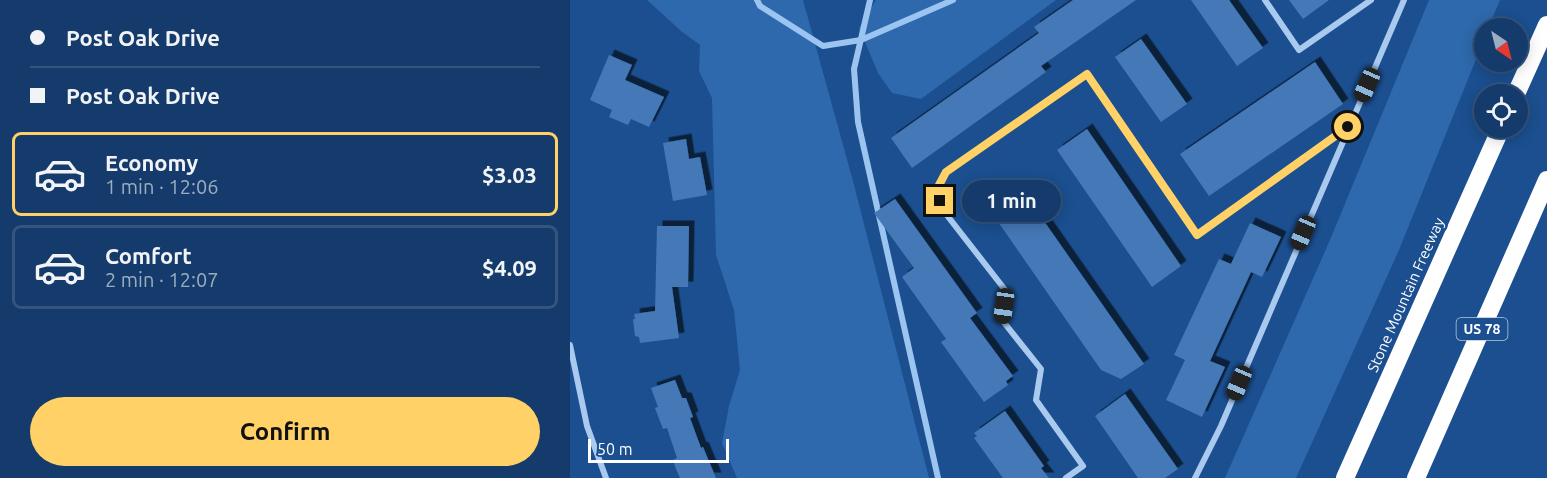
<!DOCTYPE html>
<html lang="en">
<head>
<meta charset="utf-8">
<style>
  :root { --surface:#143b6b; --page:#214673; --text:#f1f3f6; --muted:#9dadc1; --line:#33557e; --accent:#ffd166 }
  body { margin:0; font-family:Ubuntu,sans-serif; background:var(--page); color:var(--text); height:100vh; display:flex; flex-direction:column; font-size:22px; white-space:nowrap }
  * { box-sizing:border-box; margin:0 }
  p { font-size:20px; color:var(--muted) }
  .icon { flex:none; width:33px; height:33px; fill:none; stroke:currentColor; stroke-width:2; stroke-linecap:round; stroke-linejoin:round }
  .map { position:relative; flex:1; overflow:hidden }
  .side { display:flex; flex-direction:column; background:var(--surface); width:570px }
  .side>* { flex:none }
  .banner { display:grid; align-content:center; height:132px; padding:0 30px; background:var(--surface) }
  .needle { width:39px; rotate:145deg }
  .controls { position:absolute; left:904px; top:18px; display:grid; gap:12px }
  .controls a { display:grid; place-items:center; width:54px; height:54px; border-radius:50%; background:var(--surface); box-shadow:0 3px 15px #0003,0 0 0 2px var(--line); font-size:30px }
  .scale { position:absolute; left:18px; bottom:15px; width:141px; box-sizing:border-box; padding-left:6px; border:3px solid #fff; border-top:0; font-size:16px; line-height:21px; white-space:nowrap; color:#fff; -webkit-text-stroke:4px #1b4f8f; paint-order:stroke }
  .end { position:absolute; width:27px; height:27px; margin:-14px; border:8px solid #ffd166; background:#111; box-shadow:0 0 0 3px #111 }
  .from { border-radius:50% }
  .bubble { position:absolute; height:42px; border-radius:21px; background:var(--surface); box-shadow:0 3px 15px #0003,0 0 0 2px var(--line); font-size:20px; font-weight:600; line-height:42px; text-align:center }
  .car { position:absolute; width:18px; height:36px; margin:-18px -9px; border-radius:8px; box-shadow:0 0 4px 2px #0007; background:linear-gradient(#222 24%,#8ab4d8 0 40%,#222 0 76%,#8ab4d8 0 86%,#222 0) }
  .banner b { display:flex; align-items:center; gap:21px; height:57px; font-size:22px }
  .banner b+b { border-top:2px solid var(--line) }
  .banner i { width:15px; height:15px; background:var(--text) }
  ul { padding:0; list-style:none }
  li { display:flex; align-items:center; gap:18px; height:84px; margin:0 12px 9px; padding:0 18px; border:3px solid var(--line); border-radius:9px }
  li div { flex:1 }
  li b { display:block; font-size:22px }
  li em { font-style:normal; font-weight:600 }
  li.on { border-color:var(--accent) }
  li>.icon { width:54px; height:54px; stroke-width:1.5 }
  .action { display:flex; gap:12px; margin-top:auto; padding:12px 30px }
  .action a { flex:1; height:69px; border-radius:36px; background:var(--accent); color:#111; font-size:24px; font-weight:600; line-height:69px; text-align:center }
  main { display:flex; flex:1; min-height:0 }
  .map>svg:first-child { display:block }
</style>
</head>
<body>
<main>
<section class="side">
<div class="banner">
<b><i class="from"></i>Post Oak Drive</b>
<b><i></i>Post Oak Drive</b>
</div>
<ul>
<li class="on"><svg class="icon" aria-label="car" viewBox="0 0 24 24"><path d="M5 17H2v-5l4-1 3-4h7l3 4 3 1v5h-3M9 17h6M6 11h13"/><circle cx="7" cy="17" r="2"/><circle cx="17" cy="17" r="2"/></svg><div><b>Economy</b><p>1 min · 12:06</p></div><em>$3.03</em></li>
<li><svg class="icon" aria-label="car" viewBox="0 0 24 24"><path d="M5 17H2v-5l4-1 3-4h7l3 4 3 1v5h-3M9 17h6M6 11h13"/><circle cx="7" cy="17" r="2"/><circle cx="17" cy="17" r="2"/></svg><div><b>Comfort</b><p>2 min · 12:07</p></div><em>$4.09</em></li>
</ul>
<div class="action"><a>Confirm</a></div>
</section>
<div class="map">
<svg width="977" height="478" viewBox="0 0 977 478">
  <defs>
    <filter id="shadow"><feDropShadow dx="5.5" dy="-5.5" stdDeviation="0" flood-color="#0009"/></filter>
  </defs>
  <rect width="100%" height="100%" fill="#1b4f8f"/>
  <path fill="#2e69ad" d="M77 0H233L283 181 359 478H167L152 443 159 406 170 370 164 310 146 255 142 98 129 71 130 45 111 31Z
    M306 0H486L351 99 322 93 308 73 289 28Z
    M859 0H930L918 28H915V37L829 250 726 478H655L760 240Z"/>
  <g fill="none" stroke-linecap="round" stroke-linejoin="round">
    <path stroke="#9cc4f0" stroke-width="6" d="M187 0 190 6 253 46 291 40 383 0
      M300 0 284 69 288 122 368 478"/>
  </g>
  <path fill="#4478b7" filter="url(#shadow)" d="M503 0H566L471 66 476 72 342 168 321 138 469 33 464 27Z
    M621 0H659L693 48 667 66Z
    M719 0H759L733 19Z
    M571 39 617 104 591 122 545 57Z
    M39 55 62 65 55 80 94 97 79 127 61 119 58 125 39 117 42 110 20 100Z
    M745 62 773 104 639 196 610 154Z
    M517 129 611 266 582 287 487 150Z
    M116 139 119 159 130 157 137 195 103 201 93 143Z
    M448 184 574 364 551 379 531 370 417 206Z
    M325 199 407 313 400 318 443 376 436 381 438 385 414 402 371 342 376 339 332 277 344 268 304 213Z
    M680 223 711 237 692 277 681 272 640 361 655 367 632 417 596 400 615 360 604 355 649 259 661 264Z
    M87 226H119L118 287H102L109 338 70 343 69 337 65 336 63 319H65L64 314 85 311Z
    M105 380 112 398H116L123 417 120 418 131 448 133 447 146 478H110L106 469 103 460 107 458 97 428 93 429 85 408 88 407 81 388Z
    M555 394 608 469 595 478H568L525 416Z
    M435 411 474 466 471 468 479 478H433L404 438 407 436 404 433Z"/>
  <g fill="none" stroke-linecap="round" stroke-linejoin="round">
    <path stroke="#a9c9ee" stroke-width="6" d="M695 0 729 50 801 0
      M0 345 17 426 36 478
      M496 478 513 466 466 400 471 369 432 320 436 291 376 214C368 196 367 189 376 172L517 74 627 235 778 127
      M625 478 651 426 834 0"/>
    <path stroke="#fff" stroke-width="18" d="M946 94 977 25
      M775 478 931 128
      M846 478 977 180"/>
  </g>
  <g fill="none" stroke-linecap="round" stroke-linejoin="round">
    <path stroke="#ffd166" stroke-width="8" d="M370 201 369 185 376 172 517 74 627 235 778 127"/>
  </g>
  <g text-anchor="middle" stroke-width="5" stroke-linejoin="round" paint-order="stroke">
    <rect fill="#1b4f8f" stroke="#bbcadd" stroke-width="1.5" x="886.5" y="318" width="51" height="22" rx="4.5"/>
    <g font-size="14" font-weight="bold" fill="#fff">
      <text x="912" y="334">US 78</text>
    </g>
    <g font-size="15" fill="#fff" stroke="#1b4f8f">
      <text transform="translate(836 295) rotate(-66)" y="5">Stone Mountain Freeway</text>
    </g>
  </g>
</svg>
<div class="controls">
<a><svg class="needle" viewBox="-14 -14 28 28"><path d="M0-13l5 13h-10z" fill="#e53935"/><path d="M0 13l5-13h-10z" fill="#9dadc1"/></svg></a>
<a><svg class="icon" aria-label="locate" viewBox="0 0 24 24"><circle cx="12" cy="12" r="6"/><path d="M12 2v4M12 18v4M2 12h4M18 12h4"/></svg></a>
</div>
<div class="scale">50 m</div>
<i class="end from" style="left:778px;top:127px"></i>
<i class="end" style="left:370px;top:201px"></i>
<div class="bubble" style="left:392px;top:180px;width:99px">1 min</div>
<i class="car" style="left:797px;top:85px;rotate:204deg"></i>
<i class="car" style="left:733px;top:233px;rotate:203deg"></i>
<i class="car" style="left:434px;top:306px;rotate:188deg"></i>
<i class="car" style="left:669px;top:383px;rotate:203deg"></i>
</div>
</main>
</body>
</html>
